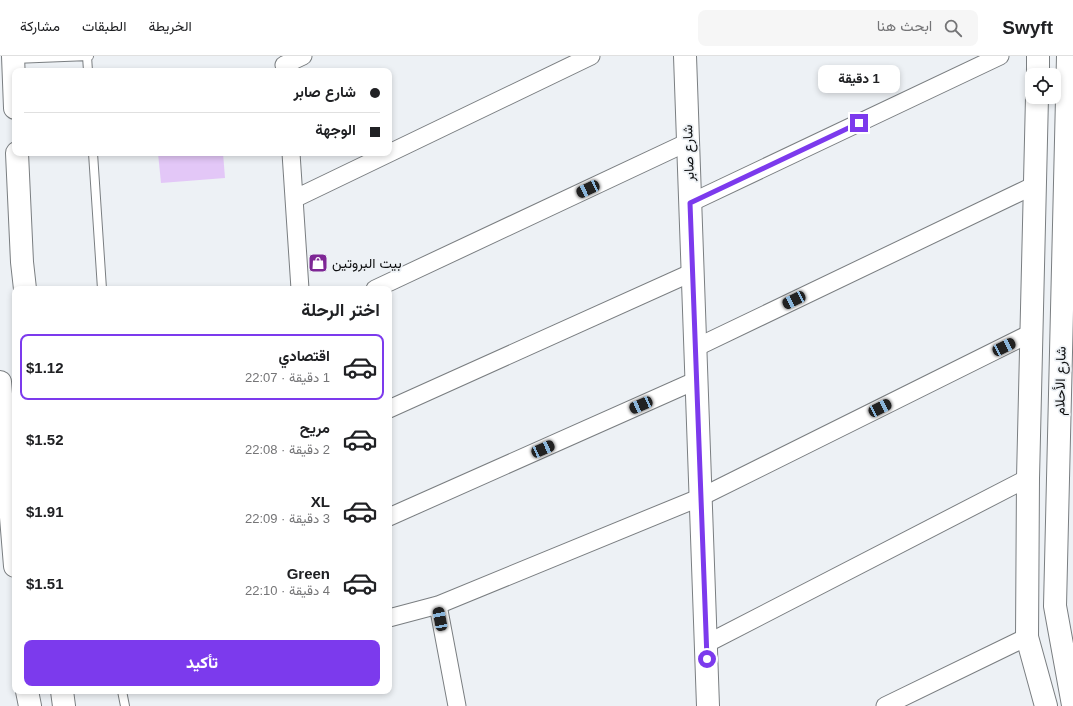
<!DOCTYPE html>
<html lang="ar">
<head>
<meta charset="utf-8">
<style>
  :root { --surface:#fff; --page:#f6f6f6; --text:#202124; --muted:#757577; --line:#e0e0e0; --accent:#7c3aed }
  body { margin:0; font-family:Helvetica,Vazirmatn,sans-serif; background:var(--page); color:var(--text); direction:rtl; height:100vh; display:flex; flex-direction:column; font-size:15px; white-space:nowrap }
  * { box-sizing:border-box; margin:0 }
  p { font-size:13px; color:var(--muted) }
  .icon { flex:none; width:22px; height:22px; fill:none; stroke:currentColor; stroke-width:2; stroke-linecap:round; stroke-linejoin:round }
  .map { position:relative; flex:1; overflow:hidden; direction:ltr }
  .details { position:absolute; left:12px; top:230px; width:380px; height:408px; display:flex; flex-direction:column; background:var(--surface); border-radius:8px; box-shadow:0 2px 6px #0003; direction:rtl }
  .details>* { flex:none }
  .guide { position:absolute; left:12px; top:12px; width:380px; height:88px; border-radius:8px; box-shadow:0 2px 6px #0003; direction:rtl; display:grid; align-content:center; height:88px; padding:0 12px; background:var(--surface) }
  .buttons { position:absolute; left:1025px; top:12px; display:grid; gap:8px }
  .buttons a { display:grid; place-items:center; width:36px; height:36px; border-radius:8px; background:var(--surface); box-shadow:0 2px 6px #0003; font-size:20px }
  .end { position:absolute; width:18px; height:18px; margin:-9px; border:5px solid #7c3aed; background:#fff; box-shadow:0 0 0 2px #fff }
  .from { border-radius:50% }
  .bubble { position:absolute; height:28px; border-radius:8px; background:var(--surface); box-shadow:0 2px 6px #0003; font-size:13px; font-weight:800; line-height:28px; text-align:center; direction:rtl }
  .car { position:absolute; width:12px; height:24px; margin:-12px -6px; border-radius:5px; box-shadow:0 0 3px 1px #0007; background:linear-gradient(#222 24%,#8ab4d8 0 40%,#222 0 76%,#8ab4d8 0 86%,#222 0) }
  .guide b { display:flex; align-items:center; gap:14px; height:38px; font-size:15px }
  .guide b+b { border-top:1px solid var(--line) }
  .guide i { width:10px; height:10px; background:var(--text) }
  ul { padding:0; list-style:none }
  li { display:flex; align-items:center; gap:12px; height:66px; margin:0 8px 6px; padding:0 4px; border:2px solid transparent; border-radius:8px }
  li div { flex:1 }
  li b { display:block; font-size:15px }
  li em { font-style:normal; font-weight:800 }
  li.selected { border-color:var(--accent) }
  li>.icon { width:36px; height:36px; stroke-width:1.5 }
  h2 { padding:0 12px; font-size:18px; line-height:48px }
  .button { display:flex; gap:8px; margin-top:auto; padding:8px 12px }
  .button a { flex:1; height:46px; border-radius:8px; background:var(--accent); color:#fff; font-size:16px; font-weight:800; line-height:46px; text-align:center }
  header { display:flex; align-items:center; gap:24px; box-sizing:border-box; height:56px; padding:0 20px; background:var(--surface); border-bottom:1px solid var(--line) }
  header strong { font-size:19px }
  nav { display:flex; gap:22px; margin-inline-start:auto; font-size:14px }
  .search { width:280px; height:36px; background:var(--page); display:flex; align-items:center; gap:10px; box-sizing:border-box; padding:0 14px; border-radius:8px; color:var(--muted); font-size:15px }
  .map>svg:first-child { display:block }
</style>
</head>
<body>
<header>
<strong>Swyft</strong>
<div class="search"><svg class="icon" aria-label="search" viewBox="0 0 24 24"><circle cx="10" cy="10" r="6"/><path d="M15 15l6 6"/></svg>ابحث هنا</div>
<nav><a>الخريطة</a><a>الطبقات</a><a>مشاركة</a></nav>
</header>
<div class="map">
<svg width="1073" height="650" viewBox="0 0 1073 650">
  <rect width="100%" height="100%" fill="#edf1f5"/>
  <path fill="#e3c7f7" d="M158 97H223L225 122 161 127Z"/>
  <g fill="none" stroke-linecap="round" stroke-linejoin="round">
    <g stroke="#7a7e81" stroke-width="10">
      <path id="lane" d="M87 0 88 15
        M14 3 89 0
        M93 97 102 233
        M122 635 125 650"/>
    </g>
    <g stroke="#7a7e81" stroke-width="19">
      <path id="street" d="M284 9 303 0
        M291 97 300 233
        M294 143 591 0
        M690 147 1000 0
        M375 233 688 86
        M695 292 1035 129
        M389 353 693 216
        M389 461 697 324
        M438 549 457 650
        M389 562 438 549 701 441 1031 277
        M706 588 1028 422
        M885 650 1027 581"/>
    </g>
    <g stroke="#7a7e81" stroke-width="24">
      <path id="secondary" d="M685 0 708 650"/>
    </g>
    <g stroke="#7a7e81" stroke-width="24">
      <path id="primary" d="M1068 0 1055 550 1073 649
        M1038 19V0
        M1037 41 1028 422 1027 581 1046 650"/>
    </g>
    <g stroke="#7a7e81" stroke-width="24">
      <path id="highway" d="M13 0 15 52
        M17 97 22 206 25 233
        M0 326 15 510
        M27 635 30 650
        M62 635 64 650"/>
    </g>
    <use href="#lane" stroke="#fff" stroke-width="8"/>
    <use href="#street" stroke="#fff" stroke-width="17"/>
    <use href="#secondary" stroke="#fff" stroke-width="22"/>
    <use href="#primary" stroke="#fff" stroke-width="22"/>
    <use href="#highway" stroke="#fff" stroke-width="22"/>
  </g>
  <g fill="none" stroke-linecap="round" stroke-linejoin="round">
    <path stroke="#7c3aed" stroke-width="5" d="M707 603 690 147 859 67"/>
  </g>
  <defs>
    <g id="shop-square" transform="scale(1)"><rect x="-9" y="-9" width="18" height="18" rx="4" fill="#7e2795" stroke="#edf1f5"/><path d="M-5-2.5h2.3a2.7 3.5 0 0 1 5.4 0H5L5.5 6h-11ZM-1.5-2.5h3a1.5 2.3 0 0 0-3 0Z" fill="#fff"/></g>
  </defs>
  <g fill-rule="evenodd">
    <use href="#shop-square" x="318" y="207"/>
  </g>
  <g text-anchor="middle" stroke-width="3.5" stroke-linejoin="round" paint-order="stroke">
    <g font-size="14" fill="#0e0f10" stroke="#edf1f5">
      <text transform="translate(688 97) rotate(-92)" y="5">شارع صابر</text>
      <text transform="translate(1060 325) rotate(-89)" y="5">شارع الأحلام</text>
    </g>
    <g font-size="14" fill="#0e0f10" stroke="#edf1f5" text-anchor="start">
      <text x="332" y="212">بيت البروتين</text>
    </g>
  </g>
</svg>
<div class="buttons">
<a><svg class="icon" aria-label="locate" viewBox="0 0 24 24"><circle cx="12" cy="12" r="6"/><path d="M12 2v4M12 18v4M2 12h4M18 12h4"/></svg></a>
</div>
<i class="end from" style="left:707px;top:603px"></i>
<i class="end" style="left:859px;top:67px"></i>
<div class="bubble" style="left:818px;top:9px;width:82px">1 دقيقة</div>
<i class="car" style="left:588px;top:133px;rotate:245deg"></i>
<i class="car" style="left:794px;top:244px;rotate:244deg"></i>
<i class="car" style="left:1004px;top:291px;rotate:64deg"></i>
<i class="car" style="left:641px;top:349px;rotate:246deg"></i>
<i class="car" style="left:880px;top:352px;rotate:63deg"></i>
<i class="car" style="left:543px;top:393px;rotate:66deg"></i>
<i class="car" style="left:440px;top:563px;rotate:349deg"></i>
<div class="guide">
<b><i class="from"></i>شارع صابر</b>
<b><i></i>الوجهة</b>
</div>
<section class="details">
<h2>اختر الرحلة</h2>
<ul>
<li class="selected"><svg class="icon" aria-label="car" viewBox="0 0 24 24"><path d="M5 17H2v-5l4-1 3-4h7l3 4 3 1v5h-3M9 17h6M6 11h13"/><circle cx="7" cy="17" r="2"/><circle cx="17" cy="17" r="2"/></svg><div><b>اقتصادي</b><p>1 دقيقة · 22:07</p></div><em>$1.12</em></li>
<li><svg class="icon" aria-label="car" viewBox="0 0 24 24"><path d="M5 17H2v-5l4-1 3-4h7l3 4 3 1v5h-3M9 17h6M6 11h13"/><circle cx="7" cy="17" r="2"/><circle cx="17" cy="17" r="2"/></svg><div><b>مريح</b><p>2 دقيقة · 22:08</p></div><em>$1.52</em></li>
<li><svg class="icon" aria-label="car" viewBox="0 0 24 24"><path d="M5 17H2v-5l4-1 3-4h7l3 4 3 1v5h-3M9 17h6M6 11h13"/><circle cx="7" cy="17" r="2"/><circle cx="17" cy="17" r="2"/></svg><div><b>XL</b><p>3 دقيقة · 22:09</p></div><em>$1.91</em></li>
<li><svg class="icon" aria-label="car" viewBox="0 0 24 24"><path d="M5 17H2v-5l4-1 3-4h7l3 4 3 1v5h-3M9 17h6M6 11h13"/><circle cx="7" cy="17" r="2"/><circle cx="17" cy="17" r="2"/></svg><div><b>Green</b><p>4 دقيقة · 22:10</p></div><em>$1.51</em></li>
</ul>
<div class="button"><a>تأكيد</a></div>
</section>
</div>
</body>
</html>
